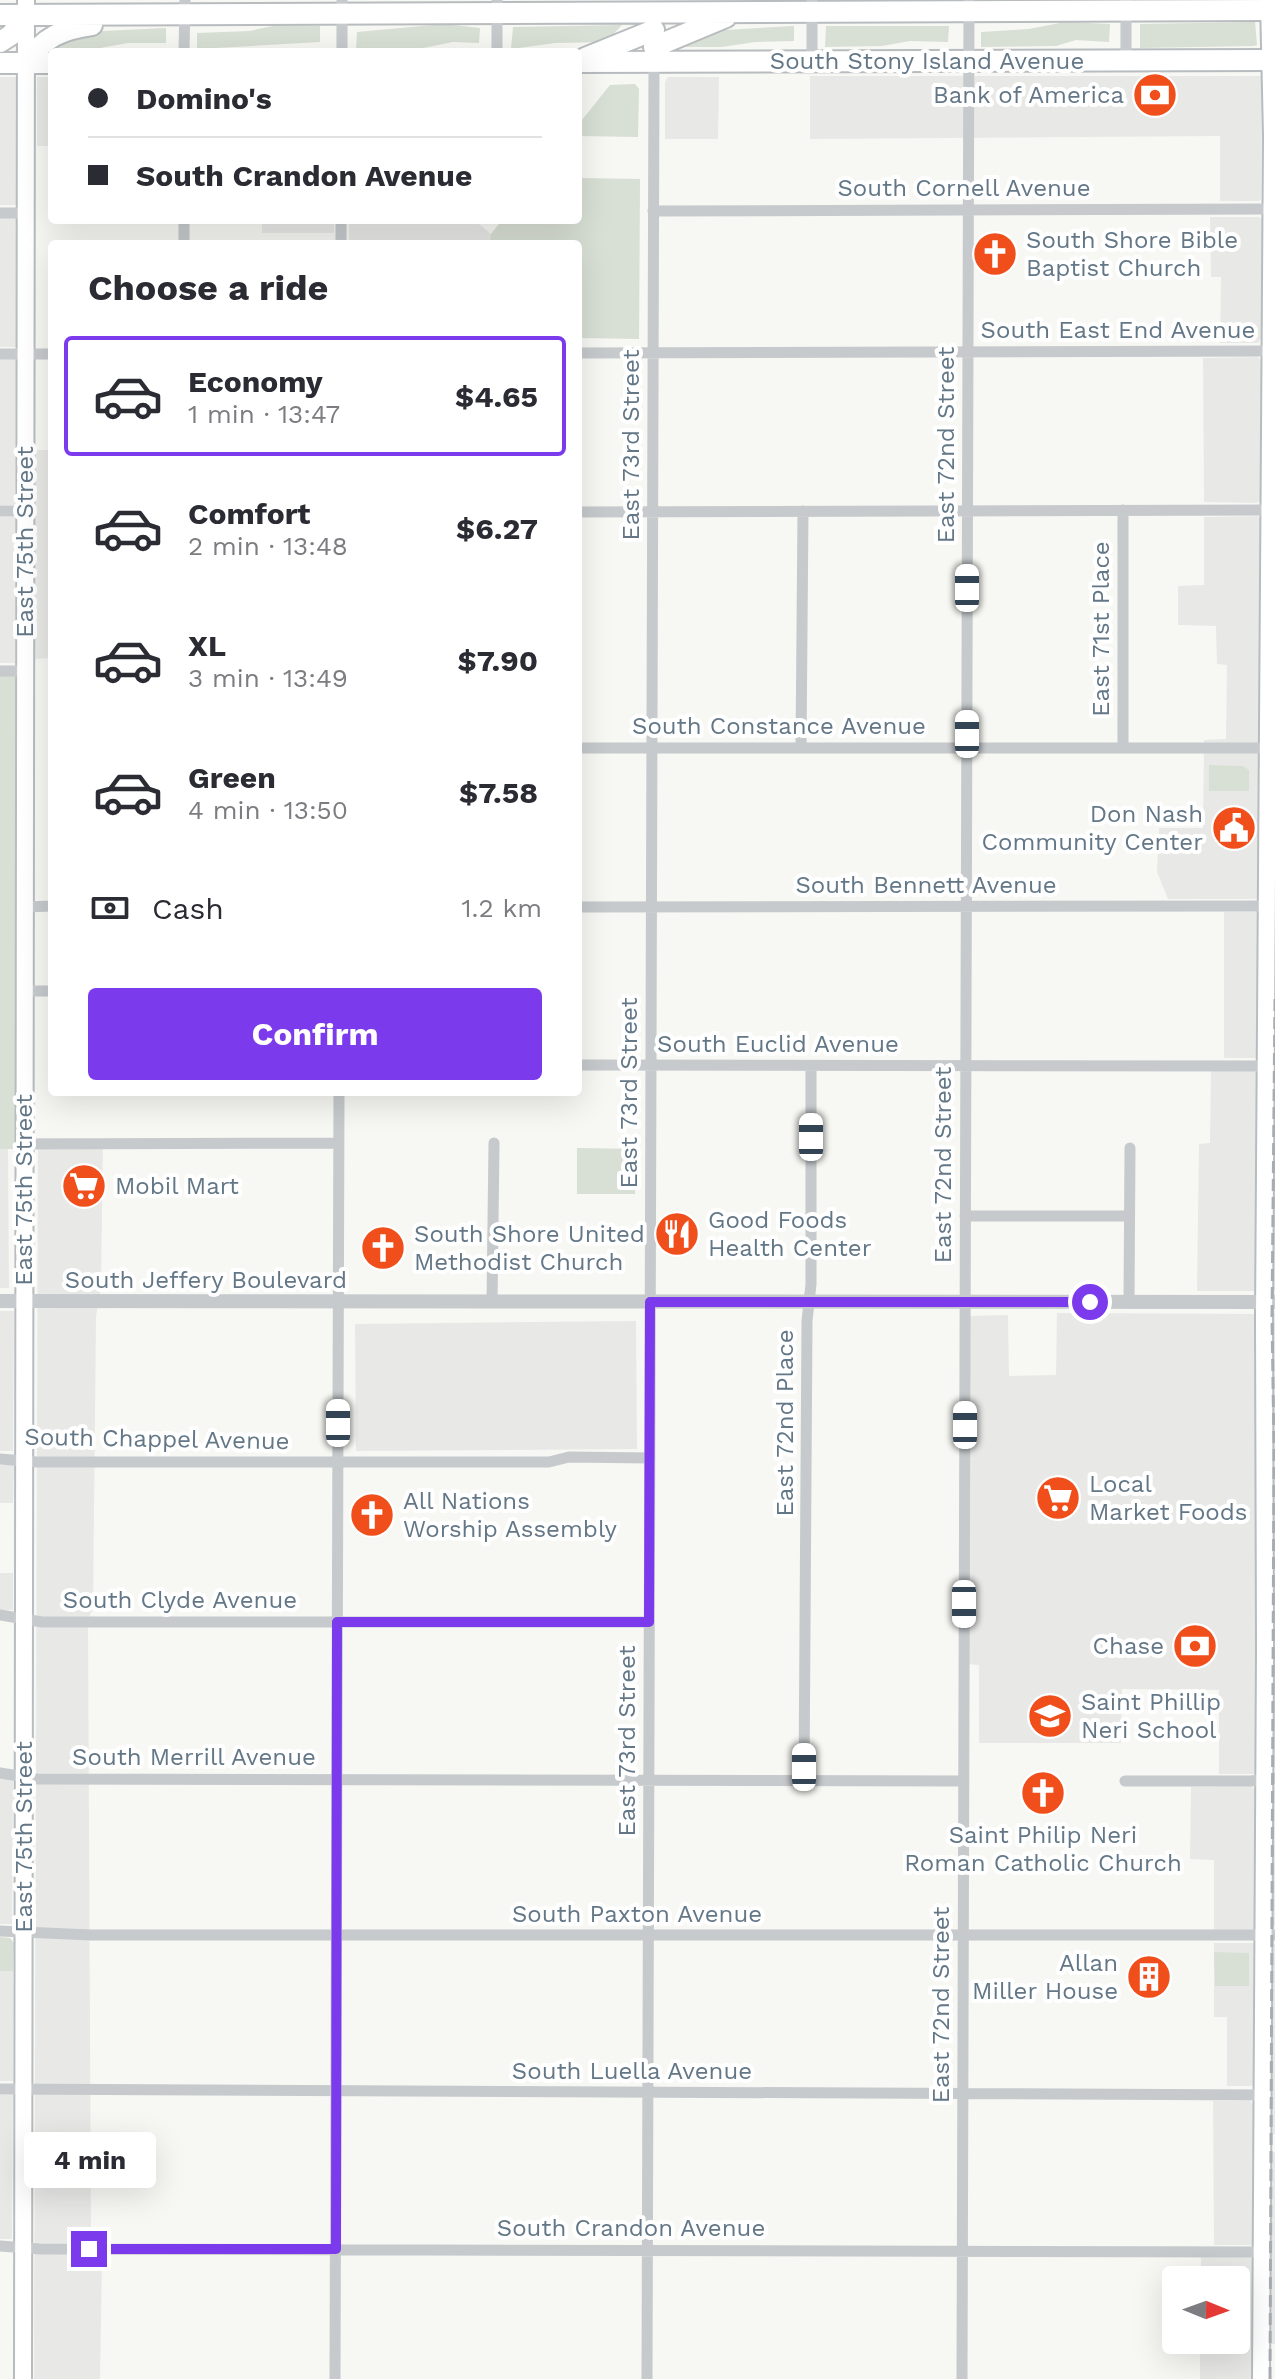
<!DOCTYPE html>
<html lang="en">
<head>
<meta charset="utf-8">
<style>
  :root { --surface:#fff; --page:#f7f7f7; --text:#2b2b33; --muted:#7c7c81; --line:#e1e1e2; --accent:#7c3aed }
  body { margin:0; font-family:"Work Sans",sans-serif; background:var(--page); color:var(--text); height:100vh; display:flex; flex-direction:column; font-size:30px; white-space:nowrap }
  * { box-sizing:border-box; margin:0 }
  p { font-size:26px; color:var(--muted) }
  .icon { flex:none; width:44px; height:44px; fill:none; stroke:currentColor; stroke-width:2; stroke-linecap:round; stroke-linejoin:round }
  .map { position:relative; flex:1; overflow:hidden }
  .details { position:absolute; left:48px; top:240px; width:534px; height:856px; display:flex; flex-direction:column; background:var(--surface); border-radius:8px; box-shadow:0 8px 32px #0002 }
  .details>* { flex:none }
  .banner { position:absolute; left:48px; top:48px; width:534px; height:176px; border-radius:8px; box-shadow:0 8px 32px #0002; display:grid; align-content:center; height:176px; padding:0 40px; background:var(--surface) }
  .needle { width:52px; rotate:91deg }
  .buttons { position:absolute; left:1162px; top:2266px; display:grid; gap:16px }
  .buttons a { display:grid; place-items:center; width:88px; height:88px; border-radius:8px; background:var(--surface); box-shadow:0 8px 32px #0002; font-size:40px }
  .end { position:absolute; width:36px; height:36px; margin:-18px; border:10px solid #7c3aed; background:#fff; box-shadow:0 0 0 4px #fff }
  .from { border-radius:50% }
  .bubble { position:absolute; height:56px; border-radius:8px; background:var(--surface); box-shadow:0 8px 32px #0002; font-size:26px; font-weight:700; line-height:56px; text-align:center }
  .car { position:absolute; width:24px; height:48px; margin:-24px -12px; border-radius:10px; box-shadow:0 0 6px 2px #0007; background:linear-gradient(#fff 24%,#345 0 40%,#fff 0 76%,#345 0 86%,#fff 0) }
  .banner b { display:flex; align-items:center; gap:28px; height:76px; font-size:30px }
  .banner b+b { border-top:2px solid var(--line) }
  .banner i { width:20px; height:20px; background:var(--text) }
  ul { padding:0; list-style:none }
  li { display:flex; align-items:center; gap:24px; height:120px; margin:0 16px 12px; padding:0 24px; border:4px solid transparent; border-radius:8px }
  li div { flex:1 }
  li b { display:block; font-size:30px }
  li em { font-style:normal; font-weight:700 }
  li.selected { border-color:var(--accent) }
  li>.icon { width:72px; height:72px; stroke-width:1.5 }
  h2 { padding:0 40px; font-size:36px; line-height:96px }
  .pay { display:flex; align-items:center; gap:20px; height:88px; padding:0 40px; font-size:30px }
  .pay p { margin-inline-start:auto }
  .cta { display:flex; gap:16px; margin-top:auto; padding:16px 40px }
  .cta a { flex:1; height:92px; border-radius:8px; background:var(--accent); color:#fff; font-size:32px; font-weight:700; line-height:92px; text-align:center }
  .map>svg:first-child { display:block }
</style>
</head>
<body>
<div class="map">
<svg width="1275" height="2379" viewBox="0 0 1275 2379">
  <rect width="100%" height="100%" fill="#f7f7f3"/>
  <path fill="#e8e9e7" d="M810 76H1262L1261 199 1259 201H1220V136L810 139Z
    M0 77H17V205H0Z
    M37 77H52V146H37Z
    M668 77H719L718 139H665V82Z
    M0 217H17L16 347H0Z
    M1210 217H1259L1262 219V337L1258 343H1220L1221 277H1211Z
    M262 220H334V233H262Z
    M349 220H474L491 234 489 244H349Z
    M1258 357 1261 361 1262 373 1261 500 1257 503 1204 502 1203 358Z
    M0 359H16L15 505H0Z
    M35 450H52V658L35 659Z
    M1257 516 1261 519 1259 897 1256 899H1168L1157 872 1159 828H1203L1204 740 1226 739 1227 665 1217 664 1216 626 1178 625V586L1204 585V517Z
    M0 517H16L15 663H0Z
    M1224 912H1256L1259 916 1258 1055 1255 1058H1224Z
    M1270 915H1275V1290H1267Z
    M1211 1071H1255L1258 1074 1257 1289 1254 1291H1197L1199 1144 1210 1143Z
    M38 1138 103 1139 101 1288 96 1316 93 1608 88 1620 91 2233 102 2259 100 2379H34Z
    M0 1149H8L9 1288H0Z
    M0 1311H14L13 1451H0Z
    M1057 1313 1256 1314V1771L1253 1774H1219V1690L1122 1689 1121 1743H979V1665L967 1664 968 1316 1008 1315 1009 1376 1056 1375Z
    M1267 1313H1275V1450H1269Z
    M636 1321 637 1449 356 1451 355 1324Z
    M0 1465H14L13 1503H0Z
    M1269 1468H1275V1604H1268Z
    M0 1573H13V1610H0Z
    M1268 1623H1275V1768L1267 1769Z
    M0 1778H13L12 1924H0Z
    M1251 1786 1255 1789V1928L1252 1931 1214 1930V1860L1190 1859 1191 1787Z
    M1267 1787H1275V1926H1267Z
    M1214 1943H1253L1255 1946V2083L1252 2086H1227V2017H1214Z
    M1266 1944H1275V2134H1266Z
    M0 1971H13V2081H0Z
    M0 2095H13L12 2239H0Z
    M1213 2101H1250L1254 2105 1253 2239 1251 2245H1214Z
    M1275 2152V2344H1265L1266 2153Z
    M1201 2256 1249 2257 1254 2260 1252 2379H1200V2340H1236V2280H1201Z"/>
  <path fill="#d8dfd4" d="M1065 22 1110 24 1109 42 1076 40 1056 46 981 47V32L1029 29Z
    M1255 22 1257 45 1254 46 1140 48V24Z
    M444 24 480 28 479 43 453 42 418 49 356 50 357 32Z
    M277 25 320 26V42L197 49V33L250 31Z
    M622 25 606 42 555 43 511 49 513 27Z
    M794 26V41L755 42 722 47H671L707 31Z
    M826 26H949L948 42 910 41 882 46 825 47Z
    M166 28V43H128L100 48 44 50 81 32Z
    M635 84 639 89 638 137 578 136V125L610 85Z
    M578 178 640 179 639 339 578 338V244H489L491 234 502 220H578Z
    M0 674H19V1149H0Z
    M1209 765 1243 766 1249 770V791H1209Z
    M577 1148 635 1149V1194H577Z
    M0 1937 10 1938 14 1943 13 1971H0Z
    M1214 1952 1249 1953V1986H1215Z
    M1206 2266 1247 2267 1246 2302H1236V2280H1205Z"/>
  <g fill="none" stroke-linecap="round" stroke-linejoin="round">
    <g stroke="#b6bcc0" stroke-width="20">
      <path id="secondary" d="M23 2379 26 0
        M1261 2379 1265 1650 1264 1317 1272 136 1269 0"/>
    </g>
    <g stroke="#b8bcbf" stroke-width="24">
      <path id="trunk" d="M0 15 1275 10
        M0 42 11 35 26 15
        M654 47 726 17
        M585 58 654 30
        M578 62 1275 60
        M0 63H52
        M26 63C44 37 62 29 92 25"/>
    </g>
    <path stroke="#c6cacd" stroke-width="11" d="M184 52 185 0
      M342 52V0
      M497 52V0
      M812 61V0
      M1126 61V0
      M653 211 1275 209
      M0 213H26
      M184 244V220
      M341 244V220
      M578 353 1275 351
      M0 354H52
      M0 511H25
      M578 512 1273 510
      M0 671H25
      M578 748H1268
      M801 748 803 511
      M1123 748V510
      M24 907 52 906
      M578 907 1275 906
      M24 991H52
      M578 1065 1265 1066
      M23 1144 339 1143
      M965 1216H1129
      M492 1302 494 1143
      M1129 1302 1130 1148
      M0 1459 37 1462H549L569 1457 650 1458
      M0 1615 42 1622H649
      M0 1773 37 1779 964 1781
      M804 1781 807 1321 811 1284V1066
      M1125 1781H1251L1275 1778
      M0 1931 91 1935H1275
      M0 2089 1263 2095
      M0 2246 40 2249 1263 2252
      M335 2379 339 1092
      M647 2379 654 60
      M962 2379 969 0"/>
    <path stroke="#c6cacd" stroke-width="14" d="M0 1301 1275 1302"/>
    <use href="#secondary" stroke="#fff" stroke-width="16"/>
    <use href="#trunk" stroke="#fff" stroke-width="20"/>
    <path stroke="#a6acb2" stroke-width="3" stroke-dasharray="12 6" stroke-linecap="butt" d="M1270 2379 1274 1447 1272 1318 1275 999"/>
  </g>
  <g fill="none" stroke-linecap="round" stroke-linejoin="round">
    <path stroke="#7c3aed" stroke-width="10" d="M89 2249H336L337 1622H649L650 1302H1090"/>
  </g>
  <defs>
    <g id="bank-disc" transform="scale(2.3)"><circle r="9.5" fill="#f04e1a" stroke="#fff"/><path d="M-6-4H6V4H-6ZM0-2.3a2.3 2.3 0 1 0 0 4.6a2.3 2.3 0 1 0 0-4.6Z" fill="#fff"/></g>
    <g id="church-disc" transform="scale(2.3)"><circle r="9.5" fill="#f04e1a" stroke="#fff"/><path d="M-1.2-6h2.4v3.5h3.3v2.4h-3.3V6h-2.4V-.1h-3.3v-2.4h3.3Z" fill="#fff"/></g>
    <g id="civic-disc" transform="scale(2.3)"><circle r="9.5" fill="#f04e1a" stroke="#fff"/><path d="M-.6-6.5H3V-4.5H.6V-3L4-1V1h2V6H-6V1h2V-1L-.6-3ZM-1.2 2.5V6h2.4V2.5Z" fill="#fff"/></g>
    <g id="supermarket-disc" transform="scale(2.3)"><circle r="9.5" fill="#f04e1a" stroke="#fff"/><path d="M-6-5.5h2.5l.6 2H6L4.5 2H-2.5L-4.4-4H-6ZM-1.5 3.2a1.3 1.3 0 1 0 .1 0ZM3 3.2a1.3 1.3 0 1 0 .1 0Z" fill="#fff"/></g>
    <g id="restaurant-disc" transform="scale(2.3)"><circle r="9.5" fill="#f04e1a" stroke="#fff"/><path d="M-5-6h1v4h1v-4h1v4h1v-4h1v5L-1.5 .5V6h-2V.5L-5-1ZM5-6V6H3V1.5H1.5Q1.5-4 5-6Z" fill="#fff"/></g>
    <g id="school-disc" transform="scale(2.3)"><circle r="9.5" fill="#f04e1a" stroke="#fff"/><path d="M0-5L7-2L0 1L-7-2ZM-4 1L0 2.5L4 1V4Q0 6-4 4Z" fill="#fff"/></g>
    <g id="building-disc" transform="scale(2.3)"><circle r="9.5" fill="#f04e1a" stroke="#fff"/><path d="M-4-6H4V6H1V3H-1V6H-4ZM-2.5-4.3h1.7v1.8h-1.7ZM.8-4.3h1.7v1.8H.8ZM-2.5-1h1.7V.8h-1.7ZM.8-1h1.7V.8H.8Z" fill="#fff"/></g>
  </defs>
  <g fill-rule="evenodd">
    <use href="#bank-disc" x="1155" y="95"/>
    <use href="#church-disc" x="995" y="254"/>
    <use href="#civic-disc" x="1234" y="828"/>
    <use href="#supermarket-disc" x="84" y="1186"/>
    <use href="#restaurant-disc" x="677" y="1234"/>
    <use href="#church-disc" x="383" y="1248"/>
    <use href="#supermarket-disc" x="1058" y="1498"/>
    <use href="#church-disc" x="372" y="1515"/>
    <use href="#bank-disc" x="1195" y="1646"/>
    <use href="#school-disc" x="1050" y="1716"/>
    <use href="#church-disc" x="1043" y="1793"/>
    <use href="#building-disc" x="1149" y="1977"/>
  </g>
  <g text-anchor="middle" stroke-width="8" stroke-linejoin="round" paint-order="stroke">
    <g font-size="24" fill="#637787" stroke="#fff">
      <text x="927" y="69">South Stony Island Avenue</text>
      <text x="964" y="196">South Cornell Avenue</text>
      <text x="1118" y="338">South East End Avenue</text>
      <text transform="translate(631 445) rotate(-90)" y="8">East 73rd Street</text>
      <text transform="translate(946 445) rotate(-90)" y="8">East 72nd Street</text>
      <text transform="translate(25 542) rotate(-90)" y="8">East 75th Street</text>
      <text transform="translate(1101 629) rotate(-90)" y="8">East 71st Place</text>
      <text x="779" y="734">South Constance Avenue</text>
      <text x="926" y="893">South Bennett Avenue</text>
      <text x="778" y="1052">South Euclid Avenue</text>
      <text transform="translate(629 1093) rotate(-90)" y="8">East 73rd Street</text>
      <text transform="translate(943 1165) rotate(-90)" y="8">East 72nd Street</text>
      <text transform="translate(24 1190) rotate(-90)" y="8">East 75th Street</text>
      <text x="206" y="1288">South Jeffery Boulevard</text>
      <text transform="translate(785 1423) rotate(-90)" y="8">East 72nd Place</text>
      <text transform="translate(157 1439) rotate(1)" y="8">South Chappel Avenue</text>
      <text x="180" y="1608">South Clyde Avenue</text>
      <text transform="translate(627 1741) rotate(-90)" y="8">East 73rd Street</text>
      <text x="194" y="1765">South Merrill Avenue</text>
      <text transform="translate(24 1837) rotate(-90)" y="8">East 75th Street</text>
      <text x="637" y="1922">South Paxton Avenue</text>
      <text transform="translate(941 2005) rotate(-90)" y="8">East 72nd Street</text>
      <text x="632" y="2079">South Luella Avenue</text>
      <text x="631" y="2236">South Crandon Avenue</text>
    </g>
    <g font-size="24" fill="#637787" stroke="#fff" text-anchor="start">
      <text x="1124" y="103" text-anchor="end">Bank of America</text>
      <text x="1026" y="248">South Shore Bible<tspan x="1026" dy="28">Baptist Church</tspan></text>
      <text x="1203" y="822" text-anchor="end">Don Nash<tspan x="1203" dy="28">Community Center</tspan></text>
      <text x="115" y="1194">Mobil Mart</text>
      <text x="708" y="1228">Good Foods<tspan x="708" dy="28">Health Center</tspan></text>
      <text x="414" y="1242">South Shore United<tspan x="414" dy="28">Methodist Church</tspan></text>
      <text x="1089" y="1492">Local<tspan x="1089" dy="28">Market Foods</tspan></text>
      <text x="403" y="1509">All Nations<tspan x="403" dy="28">Worship Assembly</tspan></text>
      <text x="1164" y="1654" text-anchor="end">Chase</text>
      <text x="1081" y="1710">Saint Phillip<tspan x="1081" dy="28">Neri School</tspan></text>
      <text x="1043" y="1843" text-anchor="middle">Saint Philip Neri<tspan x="1043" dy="28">Roman Catholic Church</tspan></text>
      <text x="1118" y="1971" text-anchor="end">Allan<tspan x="1118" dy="28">Miller House</tspan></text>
    </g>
  </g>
</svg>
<div class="buttons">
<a><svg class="needle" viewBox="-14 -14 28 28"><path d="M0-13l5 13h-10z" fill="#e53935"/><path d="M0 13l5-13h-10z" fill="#7c7c81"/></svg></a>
</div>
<i class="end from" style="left:1090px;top:1302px"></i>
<i class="end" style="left:89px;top:2249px"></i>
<div class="bubble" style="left:24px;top:2132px;width:132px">4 min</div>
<i class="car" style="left:967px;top:588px;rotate:0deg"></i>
<i class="car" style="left:967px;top:734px;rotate:0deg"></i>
<i class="car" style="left:811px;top:1137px;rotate:0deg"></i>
<i class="car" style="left:338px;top:1423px;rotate:0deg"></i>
<i class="car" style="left:965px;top:1425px;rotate:0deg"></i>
<i class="car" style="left:964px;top:1604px;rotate:180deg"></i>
<i class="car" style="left:804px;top:1767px;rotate:0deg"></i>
<div class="banner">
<b><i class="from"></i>Domino's</b>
<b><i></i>South Crandon Avenue</b>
</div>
<section class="details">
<h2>Choose a ride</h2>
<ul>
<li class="selected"><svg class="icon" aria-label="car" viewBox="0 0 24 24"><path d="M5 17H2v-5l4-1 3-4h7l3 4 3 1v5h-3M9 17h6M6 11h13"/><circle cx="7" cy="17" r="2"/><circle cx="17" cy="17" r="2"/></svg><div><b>Economy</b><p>1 min · 13:47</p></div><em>$4.65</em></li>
<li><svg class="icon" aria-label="car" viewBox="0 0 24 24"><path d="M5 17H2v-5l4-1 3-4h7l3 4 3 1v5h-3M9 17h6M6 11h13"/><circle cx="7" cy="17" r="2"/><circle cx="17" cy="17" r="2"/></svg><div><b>Comfort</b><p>2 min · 13:48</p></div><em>$6.27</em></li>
<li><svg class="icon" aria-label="car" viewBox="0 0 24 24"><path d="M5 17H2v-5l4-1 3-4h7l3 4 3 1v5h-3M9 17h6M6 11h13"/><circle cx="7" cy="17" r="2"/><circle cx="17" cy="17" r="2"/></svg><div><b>XL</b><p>3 min · 13:49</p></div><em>$7.90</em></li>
<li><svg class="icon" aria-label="car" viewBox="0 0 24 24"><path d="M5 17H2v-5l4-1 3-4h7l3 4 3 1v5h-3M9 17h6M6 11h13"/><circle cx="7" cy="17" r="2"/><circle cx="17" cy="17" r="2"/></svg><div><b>Green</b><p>4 min · 13:50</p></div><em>$7.58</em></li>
</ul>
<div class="pay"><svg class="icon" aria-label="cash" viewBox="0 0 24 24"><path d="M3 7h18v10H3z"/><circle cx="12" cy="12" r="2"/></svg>Cash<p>1.2 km</p></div>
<div class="cta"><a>Confirm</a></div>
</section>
</div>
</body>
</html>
